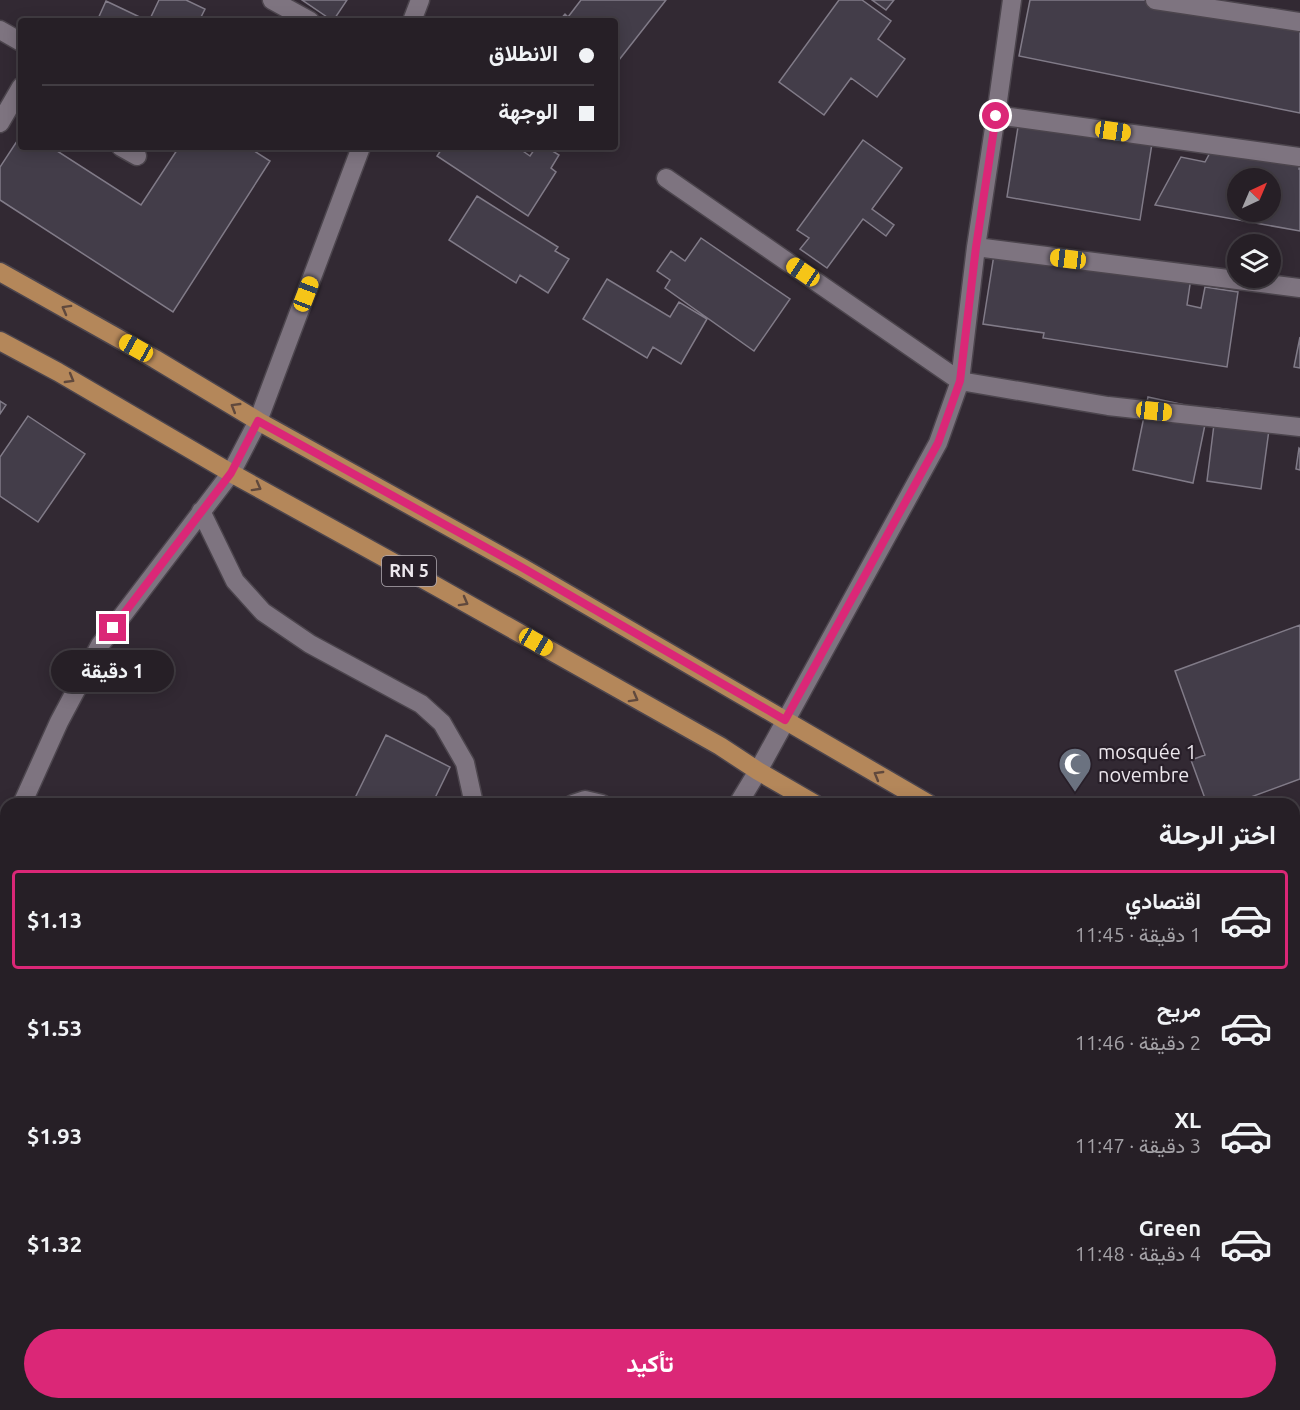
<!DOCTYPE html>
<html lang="ar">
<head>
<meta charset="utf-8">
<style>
  :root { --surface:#261f26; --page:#322c32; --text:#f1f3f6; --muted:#a4a2a7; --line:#423d43; --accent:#db2777 }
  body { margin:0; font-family:Ubuntu,Vazirmatn,sans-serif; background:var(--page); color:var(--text); direction:rtl; height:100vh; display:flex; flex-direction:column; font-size:22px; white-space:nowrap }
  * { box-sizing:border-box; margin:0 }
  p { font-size:20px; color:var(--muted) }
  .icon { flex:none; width:33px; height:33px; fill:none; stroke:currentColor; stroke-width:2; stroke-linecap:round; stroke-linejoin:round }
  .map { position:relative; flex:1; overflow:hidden; direction:ltr }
  .details { position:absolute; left:0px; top:798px; width:1300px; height:612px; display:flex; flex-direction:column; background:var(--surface); border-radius:18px 18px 0 0; box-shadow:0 3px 15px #0003,0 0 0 2px var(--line); direction:rtl }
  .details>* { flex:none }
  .top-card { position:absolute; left:18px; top:18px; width:600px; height:132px; border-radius:6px; box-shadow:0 3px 15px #0003,0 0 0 2px var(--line); direction:rtl; display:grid; align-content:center; height:132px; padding:0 24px; background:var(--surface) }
  .needle { width:39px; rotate:44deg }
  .buttons { position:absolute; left:1227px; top:168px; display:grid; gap:12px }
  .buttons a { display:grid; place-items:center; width:54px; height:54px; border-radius:50%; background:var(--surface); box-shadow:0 3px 15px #0003,0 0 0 2px var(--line); font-size:30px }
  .end { position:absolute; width:27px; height:27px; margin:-14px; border:8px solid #db2777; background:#fff; box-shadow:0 0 0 3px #fff }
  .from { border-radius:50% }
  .bubble { position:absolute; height:42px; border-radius:21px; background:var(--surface); box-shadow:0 3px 15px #0003,0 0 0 2px var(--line); font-size:20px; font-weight:700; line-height:42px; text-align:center; direction:rtl }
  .car { position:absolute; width:18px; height:36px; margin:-18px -9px; border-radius:8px; box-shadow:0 0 4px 2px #0007; background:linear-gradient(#f5c518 24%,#345 0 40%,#f5c518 0 76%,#345 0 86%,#f5c518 0) }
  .top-card b { display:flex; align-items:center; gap:21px; height:57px; font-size:22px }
  .top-card b+b { border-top:2px solid var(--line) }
  .top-card i { width:15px; height:15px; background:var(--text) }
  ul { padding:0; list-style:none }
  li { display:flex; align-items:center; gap:18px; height:99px; margin:0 12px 9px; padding:0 12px; border:3px solid transparent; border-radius:6px }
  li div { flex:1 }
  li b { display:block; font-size:22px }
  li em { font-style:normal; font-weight:700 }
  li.active { border-color:var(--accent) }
  li>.icon { width:54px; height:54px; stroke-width:1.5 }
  h2 { padding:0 24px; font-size:27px; line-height:72px }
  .button { display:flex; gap:12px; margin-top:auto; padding:12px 24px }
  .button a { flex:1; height:69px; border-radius:36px; background:var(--accent); color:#fff; font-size:24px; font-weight:700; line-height:69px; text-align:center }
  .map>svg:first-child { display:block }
</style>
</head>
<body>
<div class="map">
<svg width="1300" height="1410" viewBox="0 0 1300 1410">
  <rect width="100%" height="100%" fill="#322933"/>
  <path fill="#433d49" stroke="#817b88" stroke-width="1.5" fill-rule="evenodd" d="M159 0H186L205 9 199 21H149Z
    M302 0H347L333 21Z
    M581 0H666L615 65V21H559L565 14 568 17Z
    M839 0H862L891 21 878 39 905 59 877 97 851 78 824 115 779 82Z
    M872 0H894L886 10Z
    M1030 0H1179L1300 25V113L1019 56Z
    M106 1 148 21H97Z
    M1020 114 1153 137 1140 220 1007 197Z
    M21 135V147H51L141 205 179 147H248L270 161 173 312 0 200V167Z
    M1218 138 1300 162 1299 169H1300V231L1155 205 1181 157 1205 162ZM1238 178H1270V212H1238Z
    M863 140 902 168 872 209 894 225 886 236 863 219 827 268 800 249 809 238 797 230Z
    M443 147H517L530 156 536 147H546L559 155 551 168 556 172 528 216 437 156Z
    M477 196 558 247 555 251 569 259 548 293 520 275 516 283 449 240Z
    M701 238 790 299 754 351 665 288 670 280 657 271 671 251 685 261Z
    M996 242 1192 271 1187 305 1201 308 1205 287 1238 292 1227 367 1043 338 1044 333 983 324Z
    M607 279 670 317 679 302 707 319 681 364 653 347 647 358 583 319Z
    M1300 337V368L1294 367Z
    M1148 397 1208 410 1193 483 1133 470Z
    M0 401 6 405 0 414Z
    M1216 408 1271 415 1261 489 1207 481Z
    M28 416 85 454 38 522 0 496V457Z
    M1299 448 1300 449V470L1296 469Z
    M1300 625V779L1232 804H1207L1191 760 1205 755 1175 671Z
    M386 735 450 767 432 804H373L356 796Z
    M0 1084H3L0 1120Z
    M154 1404H214L218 1408 216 1410H149Z
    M248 1404H292L298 1410H241Z
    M321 1404H358L353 1410H328Z
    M467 1404H538L531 1410H460Z
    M563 1404H614L611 1410H560Z
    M931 1404H1000L1001 1410H933Z"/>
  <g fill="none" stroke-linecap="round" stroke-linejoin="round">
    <g stroke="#4c454d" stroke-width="21">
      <path id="street" d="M272 0 310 21
        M1155 0 1300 22
        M412 21 420 0
        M0 30 21 42
        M996 115 1300 157
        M0 123 21 87
        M121 147 137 156
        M666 178 960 381 1108 406 1300 427
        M976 247 1300 288
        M201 511 235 581 263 612 310 644 421 704 442 723 465 763 474 804
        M22 804 59 722 100 645 231 473 258 421 361 147
        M573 804 585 800 602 804
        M738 804 758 771 938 443 960 381 976 247 996 115 1012 0
        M0 854 6 840
        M1294 1214 1300 1217
        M1294 1396 1300 1398
        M721 1404 722 1410
        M877 1404 878 1410
        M1032 1404 1033 1410
        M281 1410 286 1404
        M361 1410V1404
        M1191 1410 1195 1404"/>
    </g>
    <g stroke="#4c454d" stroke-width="21">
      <path id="primary" d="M0 272 155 359 258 421 523 568 929 804
        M0 341 58 372 231 473 434 585 720 746 758 771 815 804
        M1294 1021 1300 1024
        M1294 1098 1300 1101"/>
    </g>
    <use href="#street" stroke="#7e7480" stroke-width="18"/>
    <use href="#primary" stroke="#b4875a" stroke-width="18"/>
  </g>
  <defs><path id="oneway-chevron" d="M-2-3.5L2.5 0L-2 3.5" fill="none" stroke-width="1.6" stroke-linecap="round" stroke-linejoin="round" transform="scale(1.5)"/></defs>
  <g stroke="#60493d">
    <use href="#oneway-chevron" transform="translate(66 309) rotate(-151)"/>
    <use href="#oneway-chevron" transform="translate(70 379) rotate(30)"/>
    <use href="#oneway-chevron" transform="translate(235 407) rotate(-149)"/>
    <use href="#oneway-chevron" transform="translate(257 487) rotate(29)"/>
    <use href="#oneway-chevron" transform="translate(464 602) rotate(29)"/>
    <use href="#oneway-chevron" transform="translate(634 698) rotate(29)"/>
    <use href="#oneway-chevron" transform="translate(878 775) rotate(-150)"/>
  </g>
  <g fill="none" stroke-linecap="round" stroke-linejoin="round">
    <path stroke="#db2777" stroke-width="8" d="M113 628 231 473 258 421 523 568 785 720 938 443 960 381 976 247 996 116"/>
  </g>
  <defs>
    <g id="mosque-pin" transform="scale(1.725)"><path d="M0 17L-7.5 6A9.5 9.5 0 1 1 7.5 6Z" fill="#6b7280" stroke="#281f29"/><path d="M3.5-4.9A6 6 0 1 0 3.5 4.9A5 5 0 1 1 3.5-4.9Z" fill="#fff"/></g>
  </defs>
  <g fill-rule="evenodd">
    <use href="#mosque-pin" x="1075" y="764"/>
  </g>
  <g text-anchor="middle" stroke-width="4.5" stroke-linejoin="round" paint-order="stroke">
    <rect fill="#281f29" stroke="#b1abb2" stroke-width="1.5" x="382" y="556" width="54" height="30" rx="4.5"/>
    <g font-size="18" font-weight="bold" fill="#ece7ed">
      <text x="409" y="577">RN 5</text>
    </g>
    <g font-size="20" fill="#ece7ed" stroke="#281f29" text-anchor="start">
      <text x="1098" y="759">mosquée 1<tspan x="1098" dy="23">novembre</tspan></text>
    </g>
  </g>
</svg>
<div class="buttons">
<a><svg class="needle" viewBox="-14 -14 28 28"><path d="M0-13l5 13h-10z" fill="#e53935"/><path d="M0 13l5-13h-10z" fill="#a4a2a7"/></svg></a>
<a><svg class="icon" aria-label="layers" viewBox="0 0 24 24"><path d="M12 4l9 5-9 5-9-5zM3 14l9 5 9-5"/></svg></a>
</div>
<i class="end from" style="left:996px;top:116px"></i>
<i class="end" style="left:113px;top:628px"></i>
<div class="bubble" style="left:51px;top:650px;width:123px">1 دقيقة</div>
<i class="car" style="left:1113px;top:131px;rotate:98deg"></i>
<i class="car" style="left:1068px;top:259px;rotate:277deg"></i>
<i class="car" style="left:803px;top:272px;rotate:304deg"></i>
<i class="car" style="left:306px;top:294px;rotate:21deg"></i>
<i class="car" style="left:136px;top:348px;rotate:299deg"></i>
<i class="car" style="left:1154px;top:411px;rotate:96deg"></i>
<i class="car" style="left:536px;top:642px;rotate:120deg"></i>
<div class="top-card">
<b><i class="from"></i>الانطلاق</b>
<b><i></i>الوجهة</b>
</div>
<section class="details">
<h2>اختر الرحلة</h2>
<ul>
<li class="active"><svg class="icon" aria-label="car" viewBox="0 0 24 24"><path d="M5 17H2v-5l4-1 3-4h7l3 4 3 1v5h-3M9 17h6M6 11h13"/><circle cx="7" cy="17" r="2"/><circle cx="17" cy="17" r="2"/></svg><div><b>اقتصادي</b><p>1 دقيقة · 11:45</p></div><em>$1.13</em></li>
<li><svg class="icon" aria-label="car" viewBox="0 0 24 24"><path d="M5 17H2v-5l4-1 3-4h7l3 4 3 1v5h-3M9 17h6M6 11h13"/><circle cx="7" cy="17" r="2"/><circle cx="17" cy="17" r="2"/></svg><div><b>مريح</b><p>2 دقيقة · 11:46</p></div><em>$1.53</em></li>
<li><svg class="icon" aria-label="car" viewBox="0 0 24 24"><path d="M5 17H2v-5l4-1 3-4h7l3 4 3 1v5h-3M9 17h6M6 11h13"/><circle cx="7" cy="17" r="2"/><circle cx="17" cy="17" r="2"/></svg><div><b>XL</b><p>3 دقيقة · 11:47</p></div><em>$1.93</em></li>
<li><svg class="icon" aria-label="car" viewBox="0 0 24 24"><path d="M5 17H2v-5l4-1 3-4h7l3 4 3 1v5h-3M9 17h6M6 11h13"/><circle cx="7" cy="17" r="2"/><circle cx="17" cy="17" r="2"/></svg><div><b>Green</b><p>4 دقيقة · 11:48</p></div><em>$1.32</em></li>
</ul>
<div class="button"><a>تأكيد</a></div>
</section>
</div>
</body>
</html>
